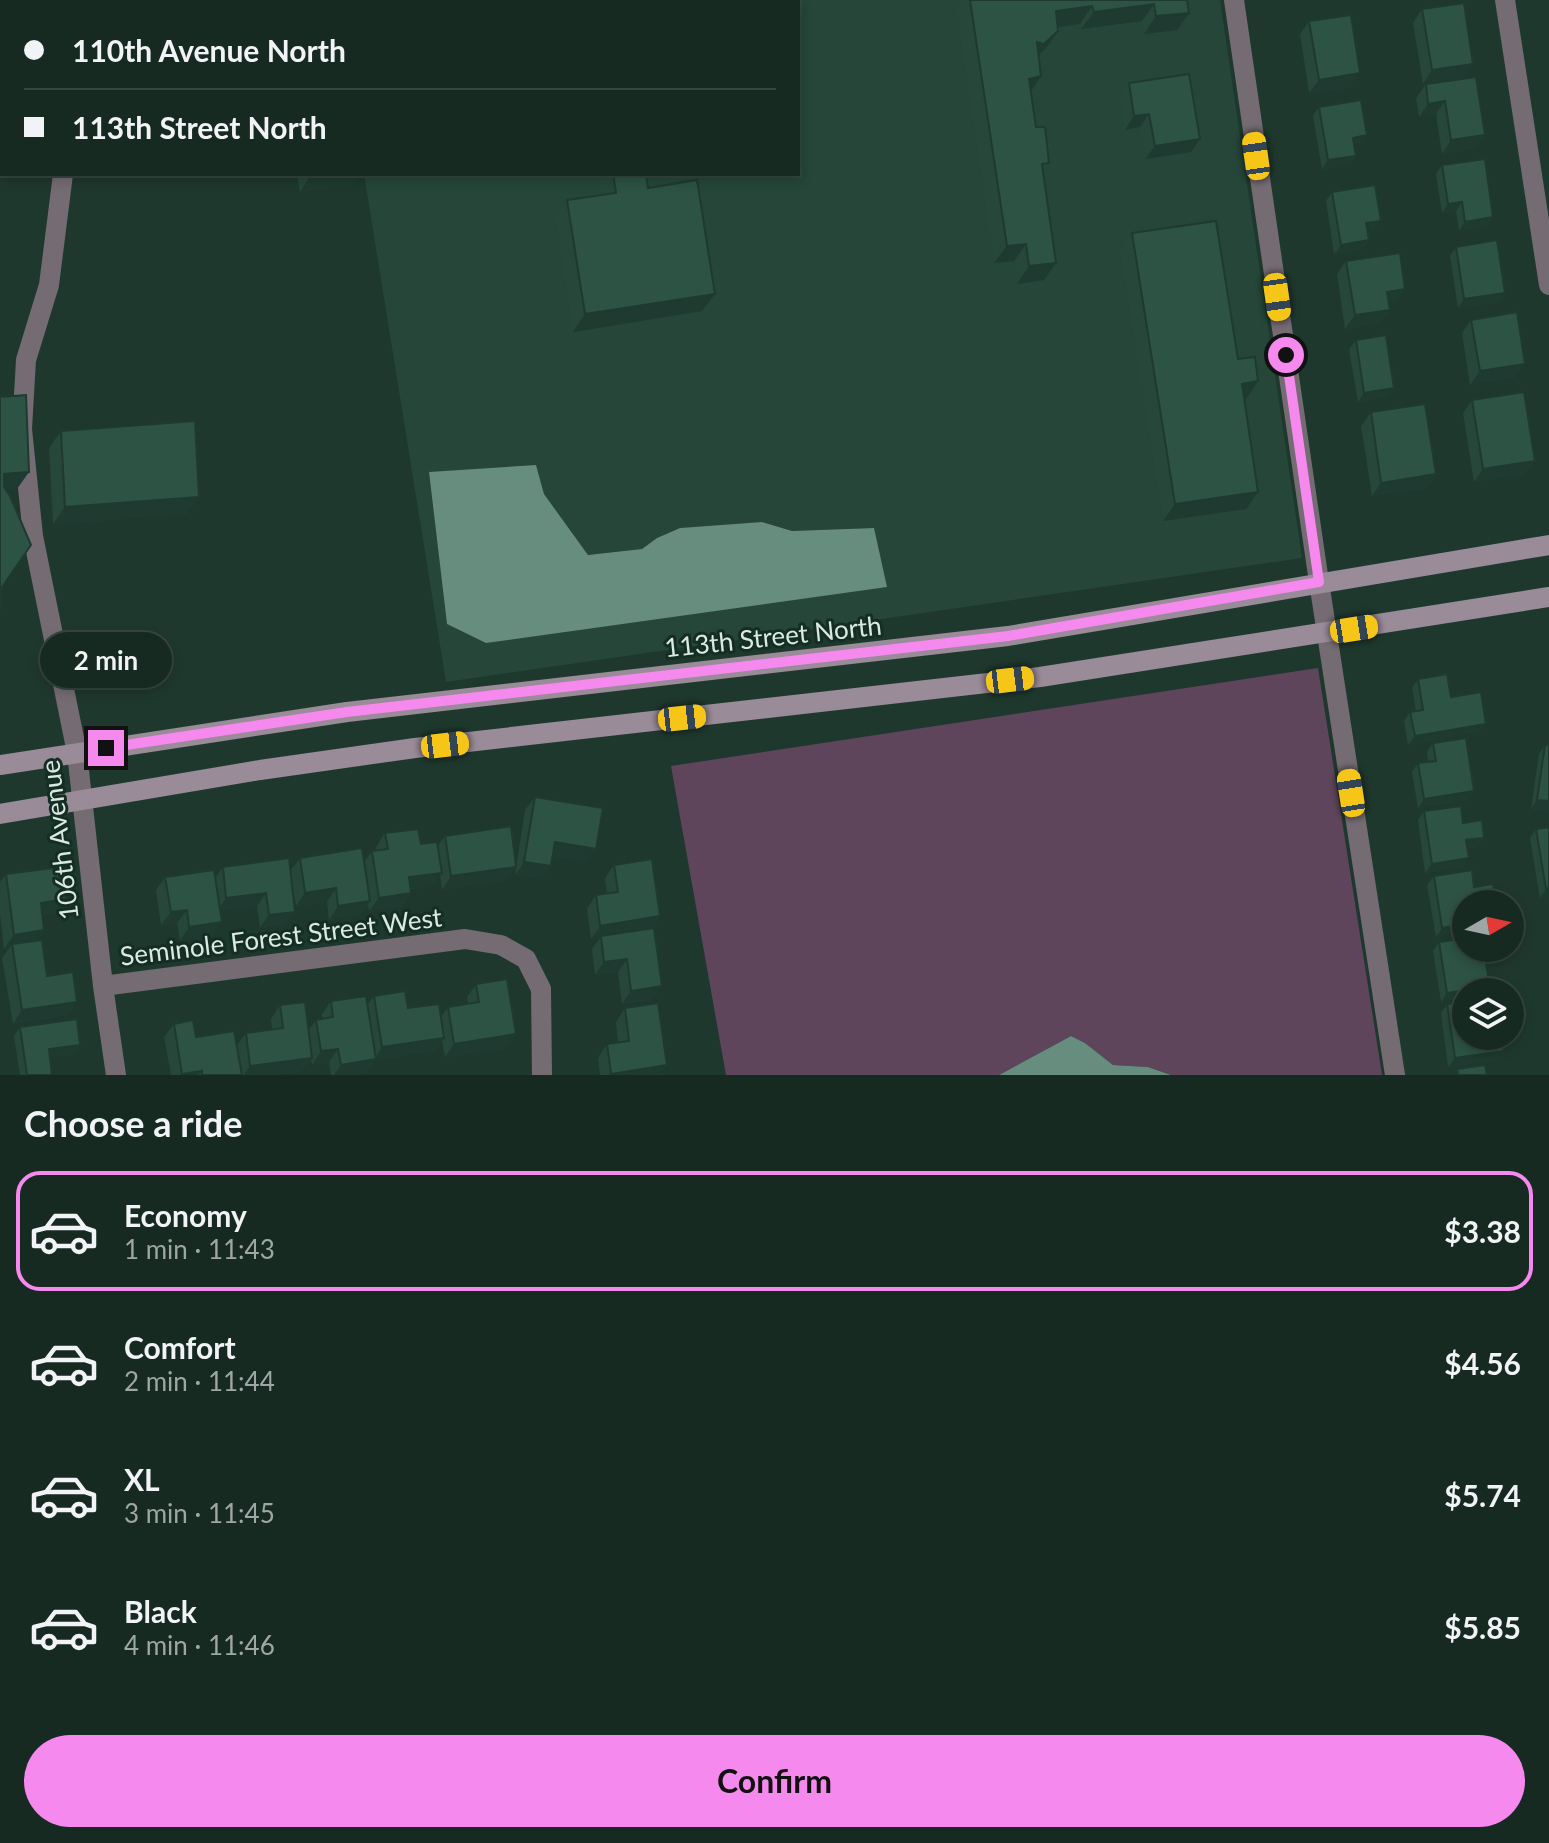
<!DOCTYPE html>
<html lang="en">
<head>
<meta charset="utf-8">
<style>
  :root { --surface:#172a22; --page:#24362f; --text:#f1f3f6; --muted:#9ea7a5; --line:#364640; --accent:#f689ee }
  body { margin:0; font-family:Lato,sans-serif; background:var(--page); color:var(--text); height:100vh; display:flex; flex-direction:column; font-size:30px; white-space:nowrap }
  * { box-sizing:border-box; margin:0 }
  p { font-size:26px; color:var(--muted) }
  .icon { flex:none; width:44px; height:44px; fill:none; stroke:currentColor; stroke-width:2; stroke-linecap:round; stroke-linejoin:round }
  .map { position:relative; height:1075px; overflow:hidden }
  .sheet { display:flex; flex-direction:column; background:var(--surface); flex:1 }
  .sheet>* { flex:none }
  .hud { position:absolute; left:0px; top:0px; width:800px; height:176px; box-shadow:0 4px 12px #0003,0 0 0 2px var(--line); display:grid; align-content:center; height:176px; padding:0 24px; background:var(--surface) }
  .needle { width:52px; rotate:81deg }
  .tools { position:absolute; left:1452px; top:890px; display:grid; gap:16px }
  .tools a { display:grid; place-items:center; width:72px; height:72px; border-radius:50%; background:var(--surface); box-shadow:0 4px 12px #0003,0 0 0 2px var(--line); font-size:40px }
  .end { position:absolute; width:36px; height:36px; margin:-18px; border:10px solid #f689ee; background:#111; box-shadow:0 0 0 4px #111 }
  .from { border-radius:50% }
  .bubble { position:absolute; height:56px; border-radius:28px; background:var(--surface); box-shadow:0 4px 12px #0003,0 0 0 2px var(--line); font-size:26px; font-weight:700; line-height:56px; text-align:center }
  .car { position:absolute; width:24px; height:48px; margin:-24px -12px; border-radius:10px; box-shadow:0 0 6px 2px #0007; background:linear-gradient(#f5c518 24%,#345 0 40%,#f5c518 0 76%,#345 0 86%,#f5c518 0) }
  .hud b { display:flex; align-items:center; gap:28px; height:76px; font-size:30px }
  .hud b+b { border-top:2px solid var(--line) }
  .hud i { width:20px; height:20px; background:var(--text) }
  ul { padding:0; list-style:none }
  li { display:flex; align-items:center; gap:24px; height:120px; margin:0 16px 12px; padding:0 8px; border:4px solid transparent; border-radius:24px }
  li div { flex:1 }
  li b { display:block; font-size:30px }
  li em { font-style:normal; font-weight:700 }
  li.on { border-color:var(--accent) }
  li>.icon { width:72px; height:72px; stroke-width:1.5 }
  h2 { padding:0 24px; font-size:36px; line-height:96px }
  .primary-button { display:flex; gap:16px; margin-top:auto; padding:16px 24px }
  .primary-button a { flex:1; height:92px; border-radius:48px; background:var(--accent); color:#111; font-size:32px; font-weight:700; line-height:92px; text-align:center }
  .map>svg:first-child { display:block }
</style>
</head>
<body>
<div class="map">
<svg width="1549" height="1075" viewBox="0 0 1549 1075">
  <rect width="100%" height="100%" fill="#1f382e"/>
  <path fill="#254639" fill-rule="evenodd" d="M336 0H1220L1302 558 446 682 364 174H798V2H336ZM536 465 544 494 588 555 642 549 657 538 680 528 762 522 792 531 874 528 447 624 429 473Z"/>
  <path fill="#5f455c" d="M1318 668 1382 1075H1171L1148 1067 1113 1065 1085 1043 1071 1036 999 1075H726L671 766Z"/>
  <path fill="#668d7d" d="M536 465 544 494 588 555 642 549 657 538 680 528 762 522 792 531 874 528 887 587 486 643 447 624 429 472Z
    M1071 1036 1085 1043 1113 1065 1148 1067 1171 1075H999Z"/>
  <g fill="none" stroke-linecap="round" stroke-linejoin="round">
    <path stroke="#746b73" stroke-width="20" d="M54 0V2
      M1234 0 1319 582
      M1505 0 1549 285
      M63 174 49 285 26 360 22 429 33 536 77 753 103 986 116 1075
      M103 986 465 939 501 945 526 959 541 989 542 1075"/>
    <path stroke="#746b73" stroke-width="20" d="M1319 582 1395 1075"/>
    <path stroke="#998b97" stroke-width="20" d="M0 765 347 712 1008 636 1549 545
      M0 814 260 770 415 748 1040 677 1549 597"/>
  </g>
  <path fill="#26473a" d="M961 0H1187L1189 13 1177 30 1144 34 1142 21 1081 29 1080 24 1058 27V31L1046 48 1038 55 1031 90 1043 171 1044 280 1017 284 1014 261 994 263 956 7Z
    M1422 9 1464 77 1423 84 1413 23Z
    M1309 21 1351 87 1309 93 1300 34Z
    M1129 83 1200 139 1191 152 1145 159 1140 127 1125 130 1119 97Z
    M1426 84 1485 135 1476 148 1442 154 1436 114 1419 117 1416 98Z
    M1319 107 1367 135 1361 144 1354 145 1356 156 1350 165 1322 169 1313 116Z
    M1442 165 1493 217 1487 226 1459 231 1456 211 1442 213 1436 174Z
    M297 174H360L354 183 300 192Z
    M598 174H646L648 188 702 311 573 332 555 217 567 200 601 195Z
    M1332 192 1374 230 1368 231 1369 240 1363 249 1334 254 1326 201Z
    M1132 233 1238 359 1258 381 1246 399H1244L1246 509 1163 521 1120 250Z
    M1456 247 1505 293 1499 302 1458 308 1450 256Z
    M1346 261 1405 289 1396 302 1389 303 1381 323 1345 329 1337 274Z
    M1471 320 1516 377 1470 385 1462 333Z
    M1356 340 1387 397 1358 402 1349 349Z
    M1472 400 1526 474 1474 482 1463 413Z
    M1371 412 1436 474 1427 488 1372 496 1361 426Z
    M61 431 199 497 187 514 53 524 49 448Z
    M1418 679 1451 697 1480 732 1408 745 1404 721 1410 712 1416 711 1412 688Z
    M1433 743 1474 791 1468 800 1418 808 1412 772 1418 763 1428 762 1427 752Z
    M1545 745 1549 811 1531 809 1539 754Z
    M535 797 586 862 553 856 542 879 515 875 525 810Z
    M1424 811 1463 823 1484 838 1478 847 1467 848 1463 867 1425 873 1418 820Z
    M1549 827V896L1540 898 1530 838 1536 829Z
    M385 833 421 844 437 847 445 836 507 880 442 890 440 875 432 886 411 889V893L402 906 369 911 368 904 361 914 329 920 327 902 296 906 291 878 286 925 260 928 257 906 220 911 213 936 180 941 177 923 161 925 156 890 165 877 215 878 223 867 290 871 300 858 364 862 372 851H377L376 847Z
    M614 865 660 916 652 929 662 986 652 1000 622 1004 618 972 595 975 592 949 600 938 591 939 587 909 596 895 607 894 605 878Z
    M6 874 66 899 56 912 42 915 44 930 37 940 47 976 68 1015 13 1024 2 958 9 948 4 949 0 915V882Z
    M1434 876 1474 887 1436 937 1427 885Z
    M1439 942 1471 955 1486 992 1441 1002 1433 951Z
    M476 984 507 1048 445 1057 442 1041 435 1051 375 1060 366 1073 351 1075H331L329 1062 312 1065 311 1059 302 1071 273 1075H171L164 1037 174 1024 196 1037 237 1045 246 1033 272 1029 271 1019 280 1005 308 1031 316 1020 322 1019V1014L331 1001 367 1005 374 996 408 1008 441 1017 448 1007 468 1004 467 997Z
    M1447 1004 1504 1051 1498 1060 1448 1067 1441 1013Z
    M625 1008 660 1074 664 1075H600L598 1058 607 1044 618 1042 616 1022Z
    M20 1027 80 1045 74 1054 50 1057 52 1075H20L14 1036Z"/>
  <path fill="#1f3a30" d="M1154 4 1142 21 1081 29 1094 12Z
    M1092 6 1080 24 1044 29 1056 11Z
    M1189 13 1177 30 1144 34 1156 16Z
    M1058 31 1046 48 1032 61 1037 42Z
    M1473 64 1464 77 1423 84 1432 70Z
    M1360 73 1351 87 1309 93 1319 80Z
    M1041 76 1029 94V79Z
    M1445 101 1436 114 1419 117 1428 104Z
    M1149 114 1140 127 1125 130 1134 116Z
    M1367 135 1361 144 1347 147 1353 138Z
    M1485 135 1476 148 1442 154 1451 140Z
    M1200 139 1191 152 1145 159 1155 146Z
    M1356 156 1350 165 1322 169 1328 160Z
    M336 174H360L354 183 300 192 309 178Z
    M1462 202 1456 211 1442 213 1448 204Z
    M1493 217 1487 226 1459 231 1465 222Z
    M1381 221 1374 230 1360 232 1366 223Z
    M1369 240 1363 249 1334 254 1341 245Z
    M1026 244 1014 261 994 263 1007 246Z
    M1056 263 1044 280 1017 284 1029 266Z
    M1405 289 1396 302 1378 305 1387 292Z
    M1505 293 1499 302 1458 308 1464 299Z
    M715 294 702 311 573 332 585 314Z
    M1390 310 1381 323 1345 329 1355 315Z
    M1525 364 1516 377 1470 385 1480 371Z
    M1258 381 1246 399 1230 401 1242 384Z
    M1394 388 1387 397 1358 402 1364 393Z
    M1535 461 1526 474 1474 482 1483 469Z
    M29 472 17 489 0 491 4 474Z
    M1436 474 1427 488 1372 496 1381 483Z
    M1258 492 1246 509 1163 521 1175 504Z
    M199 497 187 514 53 524 65 507Z
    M1486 724 1480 732 1408 745 1415 736Z
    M1474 791 1468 800 1418 808 1424 799Z
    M1537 800 1549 801V811L1531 809Z
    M1484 838 1478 847 1460 849 1466 840Z
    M555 842 596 849 586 862 546 855Z
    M1469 858 1463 867 1425 873 1432 864Z
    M524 862 551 866 542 879 515 875Z
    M516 867 507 880 442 890 451 876Z
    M442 873 432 886 399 890 409 877Z
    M336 888 327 902 296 906 305 893Z
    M1549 888V896L1540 898 1546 889Z
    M266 893 257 906 217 912 226 898Z
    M411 893 402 906 369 911 379 898Z
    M66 899 56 912 31 916 41 903Z
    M370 901 361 914 329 920 338 906Z
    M187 910 177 923 161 925 171 912Z
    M295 912 286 925 260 928 269 915Z
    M660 916 651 929 591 939 600 926Z
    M222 922 213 936 180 941 189 927Z
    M1466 924V932L1436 937 1442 928Z
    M44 930 35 944H12L9 948 4 949 14 935Z
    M627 959 618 972 595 975 604 962Z
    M662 986 652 1000 622 1004 631 991Z
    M1490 987 1486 992H1466V998L1441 1002 1447 993Z
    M77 1002 68 1015 13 1024 22 1010Z
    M516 1034 507 1048 445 1057 454 1044Z
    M444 1038 435 1051 375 1060 366 1073 351 1075H334L341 1065 374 1060 382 1047Z
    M80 1045 74 1054 42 1058 49 1049Z
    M338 1049 329 1062 312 1065 321 1051Z
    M1504 1051 1498 1060 1448 1067 1455 1058Z
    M312 1058 302 1071 273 1075H244L250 1066Z
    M667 1065 660 1075H610L611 1074Z
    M202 1071 198 1075H182V1074Z"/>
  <path fill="#2c5344" stroke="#1f3a30" stroke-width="2" d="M970 0H1187L1189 13 1156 16 1154 4 1094 12 1092 6 1056 11 1058 31 1044 44 1037 42 1041 76 1029 79 1036 127H1045L1049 163 1042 164 1056 263 1029 266 1026 244 1007 246Z
    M1464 3 1473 64 1432 70 1422 9Z
    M1351 15 1360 73 1319 80 1309 21Z
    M1189 74 1200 139 1155 146 1149 114 1134 116 1129 83Z
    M1476 77 1485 135 1451 140 1445 101 1428 104 1426 84Z
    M1361 100 1367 135 1353 138 1356 156 1328 160 1319 107Z
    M1485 159 1493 217 1465 222 1462 202 1448 204 1442 165Z
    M309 174H336L309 178Z
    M613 174H646L648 188 697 180 715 294 585 314 567 200 616 193Z
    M1375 185 1381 221 1366 223 1369 240 1341 245 1332 192Z
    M1216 221 1238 359 1255 357 1258 381 1242 384 1258 492 1175 504 1132 233Z
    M1497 240 1505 293 1464 299 1456 247Z
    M1400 253 1405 289 1387 292 1390 310 1355 315 1346 261Z
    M1517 312 1525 364 1480 371 1471 320Z
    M1386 335 1394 388 1364 393 1356 340Z
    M1524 392 1535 461 1483 469 1472 400Z
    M26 395 29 472 4 474V487L10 496 31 545 2 587V608H0V397Z
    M1425 404 1436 474 1381 483 1371 412Z
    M195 421 199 497 65 507 61 431Z
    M1447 674 1451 697 1481 692 1486 724 1415 736 1410 712 1423 710 1418 679Z
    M1466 738 1474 791 1424 799 1418 763 1436 761 1433 743Z
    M1545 745H1549V801L1537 800Z
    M535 797 603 808 596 849 555 842 551 866 524 862Z
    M1461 806 1463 823 1482 820 1484 838 1466 840 1469 858 1432 864 1424 811Z
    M511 826 516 867 451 876 445 836Z
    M1549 827V888L1546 889 1536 829Z
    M418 829 421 844 437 842 442 873 409 877 411 893 379 898 372 851 388 849 385 833Z
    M362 848 370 901 338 906 336 888 305 893 300 858Z
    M289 858 295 912 269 915 266 893 226 898 223 867Z
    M652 859 660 916 600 926 596 895 618 892 614 865Z
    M61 867 66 899 41 903 44 930 14 935 6 874Z
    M214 870 222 922 189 927 187 910 171 912 165 877Z
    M1472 870 1474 887 1493 884 1496 904H1466V924L1442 928 1434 876Z
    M654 928 662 986 631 991 627 959 604 962 601 936Z
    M1466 938V948H1469L1471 955 1484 952 1490 987 1447 993 1439 942Z
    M42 940 47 976 73 972 77 1002 22 1010 12 944Z
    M507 979 516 1034 454 1044 448 1007 479 1002 476 984Z
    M405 991 408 1008 439 1004 444 1038 382 1047 374 996Z
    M366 996 376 1059 341 1065 338 1049 321 1051 316 1020 333 1017 331 1001Z
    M305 1002 312 1058 250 1066 246 1033 283 1028 280 1005Z
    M1466 1002V1036H1502L1504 1051 1455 1058 1447 1004Z
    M658 1003 667 1065 611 1074 607 1044 629 1041 625 1008Z
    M77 1019 80 1045 49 1049 52 1075H27L20 1027Z
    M193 1020 196 1037 234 1031 242 1075H202V1071L182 1074 174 1024Z
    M1485 1065 1487 1075H1458L1457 1069Z"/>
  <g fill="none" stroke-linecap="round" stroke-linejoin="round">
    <path stroke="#f689ee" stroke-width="10" d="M106 748 347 712 1008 636 1319 582 1286 355"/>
  </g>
  <g text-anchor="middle" stroke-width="6" stroke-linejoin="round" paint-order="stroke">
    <g font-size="26" fill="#dae9e2" stroke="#142e24">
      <text transform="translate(773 637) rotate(-6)" y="9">113th Street North</text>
      <text transform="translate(60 840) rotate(-97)" y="9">106th Avenue</text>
      <text transform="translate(281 937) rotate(-7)" y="9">Seminole Forest Street West</text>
    </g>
  </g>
</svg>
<div class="tools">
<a><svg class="needle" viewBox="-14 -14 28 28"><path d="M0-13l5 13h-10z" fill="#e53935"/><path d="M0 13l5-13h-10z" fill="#9ea7a5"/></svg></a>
<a><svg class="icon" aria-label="layers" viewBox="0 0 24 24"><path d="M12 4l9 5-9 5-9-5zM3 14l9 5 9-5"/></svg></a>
</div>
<i class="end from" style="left:1286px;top:355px"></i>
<i class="end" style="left:106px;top:748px"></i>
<div class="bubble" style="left:40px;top:632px;width:132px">2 min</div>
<i class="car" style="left:1256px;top:156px;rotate:352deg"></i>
<i class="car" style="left:1277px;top:297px;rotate:172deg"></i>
<i class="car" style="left:1354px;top:629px;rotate:81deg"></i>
<i class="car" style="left:1010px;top:680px;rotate:83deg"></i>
<i class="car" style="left:682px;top:718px;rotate:84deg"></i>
<i class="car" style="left:445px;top:745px;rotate:83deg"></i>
<i class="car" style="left:1351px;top:793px;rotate:351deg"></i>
<div class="hud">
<b><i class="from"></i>110th Avenue North</b>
<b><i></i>113th Street North</b>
</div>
</div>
<section class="sheet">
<h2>Choose a ride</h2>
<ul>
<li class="on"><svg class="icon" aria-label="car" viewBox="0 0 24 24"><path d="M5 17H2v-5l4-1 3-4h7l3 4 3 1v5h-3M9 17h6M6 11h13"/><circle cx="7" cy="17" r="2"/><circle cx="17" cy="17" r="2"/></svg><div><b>Economy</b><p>1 min · 11:43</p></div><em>$3.38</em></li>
<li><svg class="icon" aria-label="car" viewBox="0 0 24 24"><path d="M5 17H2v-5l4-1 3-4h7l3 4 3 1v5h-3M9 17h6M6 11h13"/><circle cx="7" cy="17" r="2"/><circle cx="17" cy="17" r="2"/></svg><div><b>Comfort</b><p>2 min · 11:44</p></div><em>$4.56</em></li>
<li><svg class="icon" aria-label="car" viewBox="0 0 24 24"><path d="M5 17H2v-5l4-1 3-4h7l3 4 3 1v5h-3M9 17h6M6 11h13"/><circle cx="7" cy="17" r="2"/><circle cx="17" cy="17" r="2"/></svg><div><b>XL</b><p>3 min · 11:45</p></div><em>$5.74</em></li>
<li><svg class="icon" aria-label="car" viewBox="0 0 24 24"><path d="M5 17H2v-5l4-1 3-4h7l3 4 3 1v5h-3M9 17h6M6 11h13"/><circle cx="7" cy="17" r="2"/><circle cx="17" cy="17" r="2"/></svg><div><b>Black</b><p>4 min · 11:46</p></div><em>$5.85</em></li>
</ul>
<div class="primary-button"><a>Confirm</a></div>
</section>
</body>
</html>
